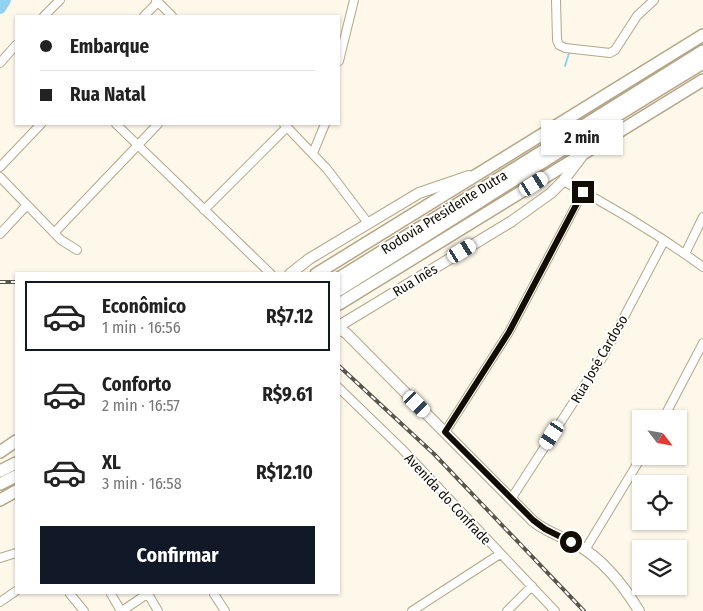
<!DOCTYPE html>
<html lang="pt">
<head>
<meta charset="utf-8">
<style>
  :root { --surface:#fff; --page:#f6f6f6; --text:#222; --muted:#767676; --line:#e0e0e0; --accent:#111827 }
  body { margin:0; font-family:"Fira Sans Condensed",sans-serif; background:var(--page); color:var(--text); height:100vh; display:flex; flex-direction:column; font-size:19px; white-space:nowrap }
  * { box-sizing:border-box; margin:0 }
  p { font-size:16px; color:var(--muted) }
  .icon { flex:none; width:28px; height:28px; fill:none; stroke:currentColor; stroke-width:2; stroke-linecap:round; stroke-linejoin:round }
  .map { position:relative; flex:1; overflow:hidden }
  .details { position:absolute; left:15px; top:272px; width:325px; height:322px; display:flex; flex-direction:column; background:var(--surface); border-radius:0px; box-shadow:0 1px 4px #0004 }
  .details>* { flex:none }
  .banner { position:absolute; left:15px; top:15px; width:325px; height:110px; border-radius:0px; box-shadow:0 1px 4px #0004; display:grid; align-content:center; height:110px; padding:0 25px; background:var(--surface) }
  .needle { width:32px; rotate:121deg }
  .tools { position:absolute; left:632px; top:410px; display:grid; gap:10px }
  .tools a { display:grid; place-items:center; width:55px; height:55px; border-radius:0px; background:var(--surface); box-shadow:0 1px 4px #0004; font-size:25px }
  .end { position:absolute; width:22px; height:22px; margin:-11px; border:6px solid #120d03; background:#fff; box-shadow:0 0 0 2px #fff }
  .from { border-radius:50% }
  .bubble { position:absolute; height:35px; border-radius:0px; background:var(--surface); box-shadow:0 1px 4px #0004; font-size:16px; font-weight:700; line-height:35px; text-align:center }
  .car { position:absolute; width:15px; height:30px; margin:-15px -8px; border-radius:6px; box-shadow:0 0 4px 1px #0007; background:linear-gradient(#fff 24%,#345 0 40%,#fff 0 76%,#345 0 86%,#fff 0) }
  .banner b { display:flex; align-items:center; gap:18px; height:48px; font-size:19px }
  .banner b+b { border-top:1px solid var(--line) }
  .banner i { width:12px; height:12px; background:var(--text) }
  ul { padding:9px 0 0; list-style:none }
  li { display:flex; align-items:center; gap:15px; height:70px; margin:0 10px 8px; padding:0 15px; border:2px solid transparent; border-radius:0px }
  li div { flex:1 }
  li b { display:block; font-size:19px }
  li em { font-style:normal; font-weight:700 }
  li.selected { border-color:var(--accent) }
  li>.icon { width:45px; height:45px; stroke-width:1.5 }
  .button { display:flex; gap:10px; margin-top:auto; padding:10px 25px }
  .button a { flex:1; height:58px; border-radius:0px; background:var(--accent); color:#fff; font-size:20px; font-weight:700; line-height:58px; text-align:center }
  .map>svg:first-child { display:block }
</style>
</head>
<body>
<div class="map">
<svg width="703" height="611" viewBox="0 0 703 611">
  <rect width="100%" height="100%" fill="#fef8eb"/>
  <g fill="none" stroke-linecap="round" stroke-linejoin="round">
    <path stroke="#92d3f4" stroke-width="2" d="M565 66 570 50"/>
    <path stroke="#92d3f4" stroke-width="12" d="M0 8 5 0"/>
    <g stroke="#b5a687" stroke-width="10">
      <path id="minor" d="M156 0 172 16
        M556 0 557 40 559 45 565 48 610 53 615 50 637 16 654 0
        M44 16 60 0
        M144 16 158 2
        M339 61 354 0
        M0 63 16 45
        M116 124 271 274
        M284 124 327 169 368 223
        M313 153 325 124
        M0 167 41 124
        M0 177 61 240 77 250
        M563 181C611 206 659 235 703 267
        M204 210 287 127
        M54 233 158 124
        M0 234 26 206
        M685 254 703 217
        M339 388 402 449 555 611
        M663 419 703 343
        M445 432 509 332 583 192
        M511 499 604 355 664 241
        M585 550 642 456
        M0 558 16 553
        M70 594 84 611
        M111 594 121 611
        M148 594 158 611
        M214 594 225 611
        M0 602 16 591
        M122 611 147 594
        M412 611 500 554
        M507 611 532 586"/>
    </g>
    <g stroke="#b5a687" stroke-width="12">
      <path id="major" d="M290 274 309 259 419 193 469 176
        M339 326 512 221 551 193 563 181 582 156
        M339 329 346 333 533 521C546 532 563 537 578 545 603 560 624 586 639 611"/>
    </g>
    <g stroke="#b5a687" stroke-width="14">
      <path id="highway" d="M316 274 703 35
        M339 278 703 51
        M339 290C460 215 580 137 703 63
        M339 304 703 80
        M0 452 16 441
        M0 471 16 463
        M0 484 16 476
        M0 500 16 491"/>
    </g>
    <use href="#minor" stroke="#fff" stroke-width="8"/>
    <use href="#major" stroke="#fff" stroke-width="10"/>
    <use href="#highway" stroke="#fff" stroke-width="11"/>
    <g stroke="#5a554a" stroke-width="4">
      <path id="rail" d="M0 282H16
        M339 366 434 454 584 611"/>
    </g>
    <use href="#rail" stroke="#fff" stroke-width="2" stroke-dasharray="5.5" stroke-linecap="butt"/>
  </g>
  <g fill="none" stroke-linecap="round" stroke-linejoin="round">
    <path stroke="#120d03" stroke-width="6" d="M571 542 545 529 533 520 445 432 509 332 583 192"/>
  </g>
  <g text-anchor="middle" stroke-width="4" stroke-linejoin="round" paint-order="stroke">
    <g font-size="14" fill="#120d03" stroke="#fff">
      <text transform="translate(444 212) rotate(-32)" y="5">Rodovia Presidente Dutra</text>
      <text transform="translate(415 280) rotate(-31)" y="5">Rua Inês</text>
      <text transform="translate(599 359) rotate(-60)" y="5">Rua José Cardoso</text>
      <text transform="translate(448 499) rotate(47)" y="5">Avenida do Confrade</text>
    </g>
  </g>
</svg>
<div class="tools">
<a><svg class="needle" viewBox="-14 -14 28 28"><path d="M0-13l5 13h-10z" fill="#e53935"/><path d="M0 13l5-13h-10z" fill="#767676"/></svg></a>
<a><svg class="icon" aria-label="locate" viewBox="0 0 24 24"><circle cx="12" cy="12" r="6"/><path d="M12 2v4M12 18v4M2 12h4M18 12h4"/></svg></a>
<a><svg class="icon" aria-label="layers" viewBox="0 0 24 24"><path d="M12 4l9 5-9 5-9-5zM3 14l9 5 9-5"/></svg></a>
</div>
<i class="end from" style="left:571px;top:542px"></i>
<i class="end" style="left:583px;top:192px"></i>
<div class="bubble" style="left:541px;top:120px;width:82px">2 min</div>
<i class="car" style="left:534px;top:184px;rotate:58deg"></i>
<i class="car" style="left:462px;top:251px;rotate:59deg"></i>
<i class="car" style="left:417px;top:404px;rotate:135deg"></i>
<i class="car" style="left:552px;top:435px;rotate:213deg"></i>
<div class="banner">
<b><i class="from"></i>Embarque</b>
<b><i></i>Rua Natal</b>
</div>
<section class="details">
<ul>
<li class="selected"><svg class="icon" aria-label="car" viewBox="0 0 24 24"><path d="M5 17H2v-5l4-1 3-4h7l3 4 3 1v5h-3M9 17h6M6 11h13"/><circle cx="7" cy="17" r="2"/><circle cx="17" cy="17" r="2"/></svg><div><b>Econômico</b><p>1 min · 16:56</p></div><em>R$7.12</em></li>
<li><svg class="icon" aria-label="car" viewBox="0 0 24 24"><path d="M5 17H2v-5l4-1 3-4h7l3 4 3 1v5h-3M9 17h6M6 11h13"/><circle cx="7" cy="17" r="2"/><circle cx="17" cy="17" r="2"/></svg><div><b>Conforto</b><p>2 min · 16:57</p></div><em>R$9.61</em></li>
<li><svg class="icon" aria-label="car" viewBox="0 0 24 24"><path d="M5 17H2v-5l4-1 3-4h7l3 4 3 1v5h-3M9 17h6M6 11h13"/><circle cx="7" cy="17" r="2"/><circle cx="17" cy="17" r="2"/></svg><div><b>XL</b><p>3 min · 16:58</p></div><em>R$12.10</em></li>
</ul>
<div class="button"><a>Confirmar</a></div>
</section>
</div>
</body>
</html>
